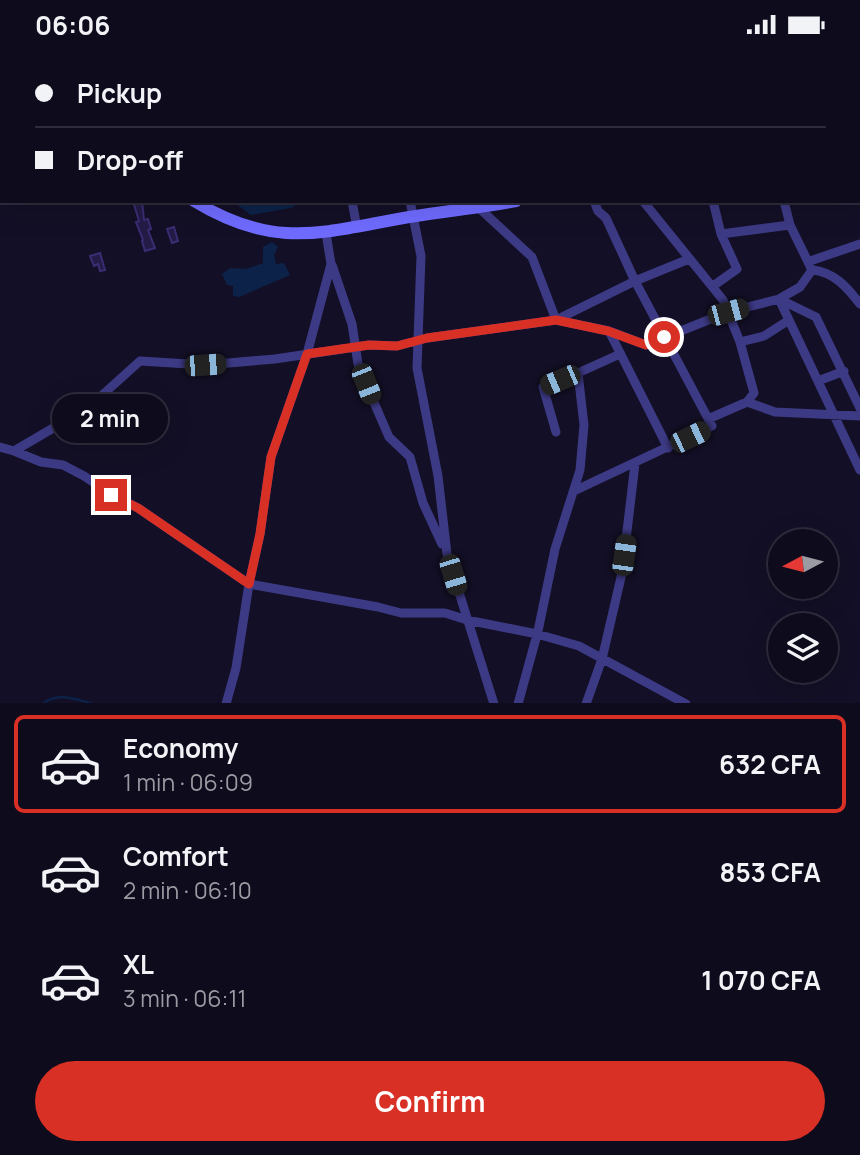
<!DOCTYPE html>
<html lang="en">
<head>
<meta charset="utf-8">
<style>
  :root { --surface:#0e0b1c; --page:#171425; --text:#f1f3f6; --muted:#9b9ba3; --line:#2e2b3b; --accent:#d93025 }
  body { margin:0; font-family:Manrope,sans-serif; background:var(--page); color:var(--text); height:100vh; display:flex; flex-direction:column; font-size:26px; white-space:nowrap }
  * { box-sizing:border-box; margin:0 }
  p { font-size:23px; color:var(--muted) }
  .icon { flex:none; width:38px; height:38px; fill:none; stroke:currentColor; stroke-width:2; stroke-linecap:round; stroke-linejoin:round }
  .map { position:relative; height:654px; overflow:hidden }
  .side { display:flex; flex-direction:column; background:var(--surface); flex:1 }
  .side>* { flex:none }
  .top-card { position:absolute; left:0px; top:0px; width:861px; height:154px; box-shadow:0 7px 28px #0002,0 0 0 2px var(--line); display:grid; align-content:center; height:154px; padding:0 35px; background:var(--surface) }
  .needle { width:46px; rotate:263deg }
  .buttons { position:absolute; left:768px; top:480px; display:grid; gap:14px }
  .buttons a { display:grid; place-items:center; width:70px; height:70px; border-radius:50%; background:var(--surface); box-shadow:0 7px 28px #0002,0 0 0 2px var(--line); font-size:35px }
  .end { position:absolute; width:32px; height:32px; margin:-16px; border:9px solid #d93025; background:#fff; box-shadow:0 0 0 4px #fff }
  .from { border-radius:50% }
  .bubble { position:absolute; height:49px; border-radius:24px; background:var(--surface); box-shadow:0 7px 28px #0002,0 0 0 2px var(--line); font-size:23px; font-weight:700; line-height:49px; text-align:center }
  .car { position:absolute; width:21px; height:42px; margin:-21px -10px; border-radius:9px; box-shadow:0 0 5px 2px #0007; background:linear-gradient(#222 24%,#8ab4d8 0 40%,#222 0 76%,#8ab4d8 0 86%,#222 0) }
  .top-card b { display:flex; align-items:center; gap:24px; height:66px; font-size:26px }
  .top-card b+b { border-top:2px solid var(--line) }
  .top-card i { width:18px; height:18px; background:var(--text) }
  ul { padding:12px 0 0; list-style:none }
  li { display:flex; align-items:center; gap:21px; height:98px; margin:0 14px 10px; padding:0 21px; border:4px solid transparent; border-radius:10px }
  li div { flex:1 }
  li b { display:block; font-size:26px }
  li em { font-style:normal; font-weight:700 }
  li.on { border-color:var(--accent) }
  li>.icon { width:63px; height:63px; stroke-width:1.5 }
  .cta { display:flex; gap:14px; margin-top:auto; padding:14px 35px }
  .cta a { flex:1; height:80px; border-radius:42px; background:var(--accent); color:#fff; font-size:28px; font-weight:700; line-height:80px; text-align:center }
  .status { display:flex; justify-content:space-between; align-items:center; height:49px; padding:0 35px; background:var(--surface); direction:ltr }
  .status svg { height:19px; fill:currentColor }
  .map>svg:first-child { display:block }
</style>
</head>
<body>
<div class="status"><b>06:06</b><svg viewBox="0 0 49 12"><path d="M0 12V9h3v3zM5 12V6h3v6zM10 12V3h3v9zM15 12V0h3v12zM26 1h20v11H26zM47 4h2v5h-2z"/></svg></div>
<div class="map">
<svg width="860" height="655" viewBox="0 0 860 655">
  <rect width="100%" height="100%" fill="#130f26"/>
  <path fill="#0c2248" d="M232 152H303L291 159 251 166Z
    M272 193 278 198 274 206 276 215 284 214 290 226 239 248 233 247V237L227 236 222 225 230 219 246 220 263 214V198Z"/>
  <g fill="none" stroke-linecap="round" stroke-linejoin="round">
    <path stroke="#0c2248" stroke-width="2.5" d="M43 655C57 642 77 651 94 655"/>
  </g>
  <path fill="#241b47" stroke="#3b2d73" stroke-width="2" d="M133 152H142L144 171 148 170 151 180 148 181 155 199 145 202 142 192 143 191 136 173 139 172Z
    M174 178 178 192 172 194 167 180Z
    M100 204 105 221 100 222 98 215 94 217 90 207Z"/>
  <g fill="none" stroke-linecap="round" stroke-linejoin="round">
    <path stroke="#3d3a85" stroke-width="9" d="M39 0V2
      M160 0 161 2
      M238 0 239 2
      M416 0 417 2
      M490 0 491 2
      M585 0 586 2
      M96 2 101 0
      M318 2 323 0
      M498 2 500 0
      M617 2 618 0
      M859 4 860 7
      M860 81V80
      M352 152 357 179
      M410 152 421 207 417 319 438 427 447 505 494 655
      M643 152 723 251 740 293 754 344 747 353 708 370
      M784 152 790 176
      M479 159 532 208 556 271 609 282 646 296 728 263 779 250 800 238 812 221 790 176 721 185 713 152
      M810 212 860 195
      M332 216 352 275 358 315 366 335 389 388 410 408 423 454 442 495
      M812 221C834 223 847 238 860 255
      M713 237 737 220 721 185
      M779 250 860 421
      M779 250 816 268 860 359
      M609 282 668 399
      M740 293 764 287 789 271
      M818 332 844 322
      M747 353 775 363 860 367
      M556 383 543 338 578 324
      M0 398 14 402 89 358 140 312 205 316 275 310 369 296 397 297 427 289 556 271 635 232 689 210
      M14 402 41 413 63 416 84 427 111 445 138 459 249 535 378 558 401 564H445L467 571 537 585 579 597 686 655
      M574 442 712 377 635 232 606 169 598 162 594 152
      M226 655 236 619 249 535 260 485 271 408 307 305 331 215 326 184
      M518 655 538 582 555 500 580 421 584 376 578 324 620 305
      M586 655 602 610 622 524 635 415"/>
    <path stroke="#6f6bff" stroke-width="12" d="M0 35 2 36
      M859 142H860
      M194 152C279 204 327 181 416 167 449 162 483 158 516 152"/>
  </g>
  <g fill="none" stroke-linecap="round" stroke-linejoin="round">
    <path stroke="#d93025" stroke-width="9" d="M111 446 138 459 249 535 260 485 271 408 307 305 369 296 397 297 427 289 556 271 608 282 646 296 664 288"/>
  </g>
</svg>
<div class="buttons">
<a><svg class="needle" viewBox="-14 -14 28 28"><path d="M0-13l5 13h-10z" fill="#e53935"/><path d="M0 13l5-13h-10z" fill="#9b9ba3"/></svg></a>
<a><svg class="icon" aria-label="layers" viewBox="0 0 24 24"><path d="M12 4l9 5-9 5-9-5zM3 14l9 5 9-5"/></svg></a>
</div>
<i class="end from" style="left:664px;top:288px"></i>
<i class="end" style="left:111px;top:446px"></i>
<div class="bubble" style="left:52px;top:345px;width:116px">2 min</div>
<i class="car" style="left:728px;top:263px;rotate:75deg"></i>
<i class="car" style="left:205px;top:316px;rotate:86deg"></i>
<i class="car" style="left:560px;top:331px;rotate:247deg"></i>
<i class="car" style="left:366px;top:335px;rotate:158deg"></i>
<i class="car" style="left:690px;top:388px;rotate:64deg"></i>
<i class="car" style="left:624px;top:506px;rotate:8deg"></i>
<i class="car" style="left:453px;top:526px;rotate:163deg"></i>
<div class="top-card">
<b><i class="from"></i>Pickup</b>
<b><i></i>Drop-off</b>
</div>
</div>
<section class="side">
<ul>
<li class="on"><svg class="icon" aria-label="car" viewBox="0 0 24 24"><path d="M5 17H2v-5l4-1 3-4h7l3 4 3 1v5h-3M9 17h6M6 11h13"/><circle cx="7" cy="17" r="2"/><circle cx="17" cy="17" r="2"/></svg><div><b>Economy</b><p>1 min · 06:09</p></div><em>632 CFA</em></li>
<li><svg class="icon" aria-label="car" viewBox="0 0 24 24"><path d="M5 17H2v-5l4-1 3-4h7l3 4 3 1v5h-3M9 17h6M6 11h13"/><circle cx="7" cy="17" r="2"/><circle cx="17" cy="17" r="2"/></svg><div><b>Comfort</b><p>2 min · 06:10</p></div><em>853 CFA</em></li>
<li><svg class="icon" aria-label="car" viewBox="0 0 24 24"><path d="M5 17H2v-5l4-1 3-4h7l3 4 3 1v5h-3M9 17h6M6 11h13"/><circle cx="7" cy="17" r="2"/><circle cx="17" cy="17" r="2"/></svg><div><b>XL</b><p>3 min · 06:11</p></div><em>1 070 CFA</em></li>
</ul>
<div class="cta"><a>Confirm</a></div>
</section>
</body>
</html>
